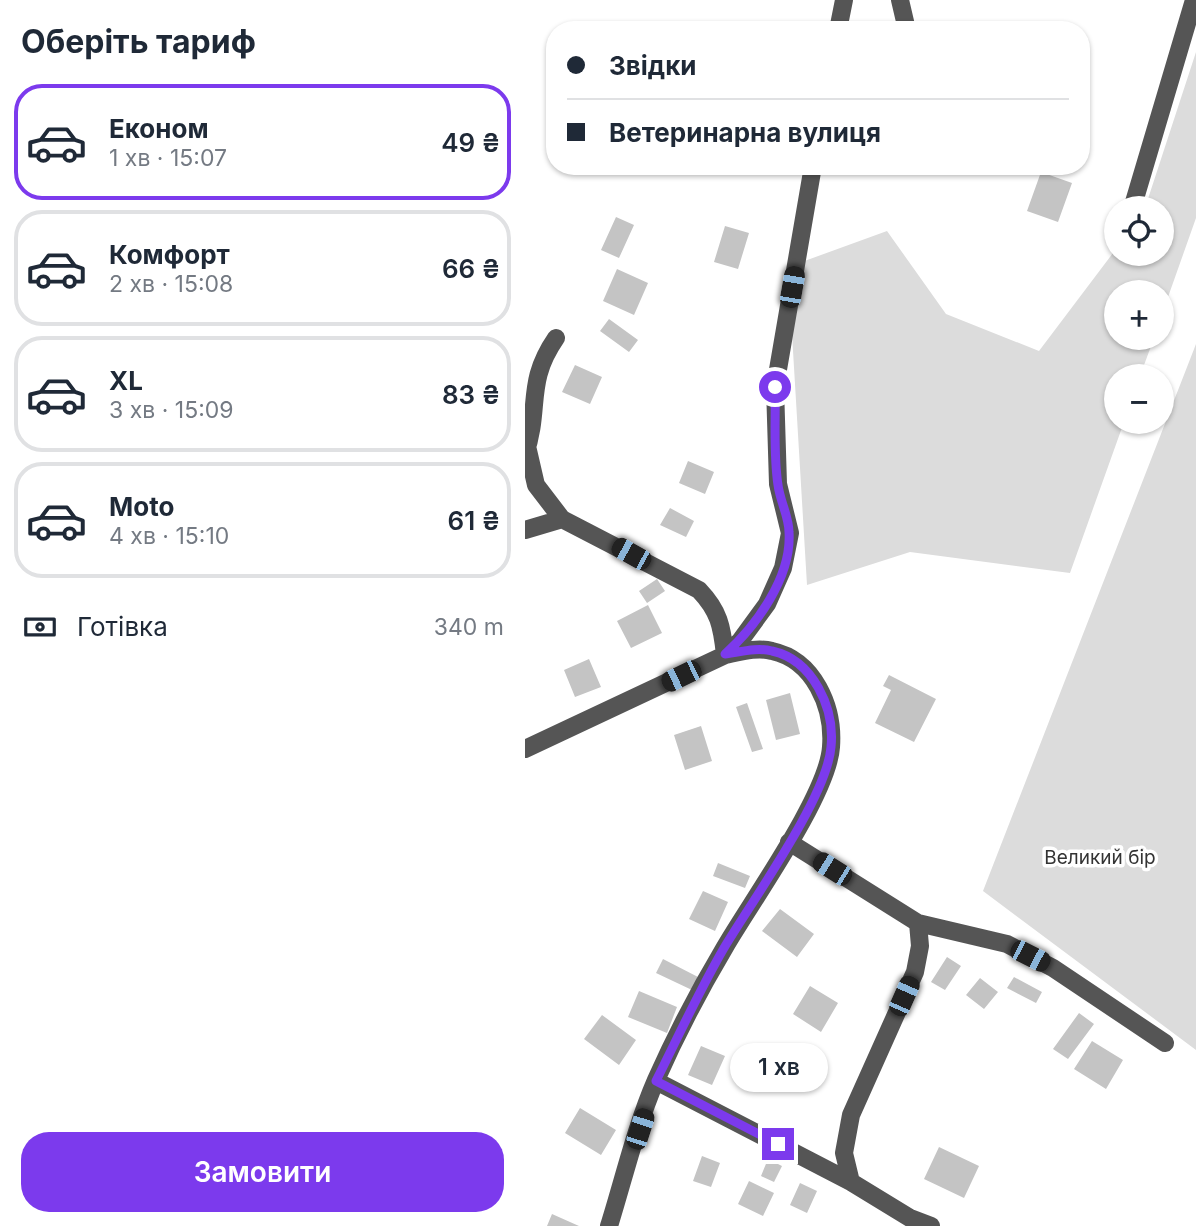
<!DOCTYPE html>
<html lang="uk">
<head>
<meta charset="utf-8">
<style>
  :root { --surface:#fff; --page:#f2f2f3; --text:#1f2937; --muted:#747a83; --line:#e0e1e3; --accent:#7c3aed }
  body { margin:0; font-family:Inter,sans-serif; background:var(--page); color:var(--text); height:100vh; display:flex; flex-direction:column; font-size:26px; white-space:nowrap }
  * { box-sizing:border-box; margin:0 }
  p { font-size:23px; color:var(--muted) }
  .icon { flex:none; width:38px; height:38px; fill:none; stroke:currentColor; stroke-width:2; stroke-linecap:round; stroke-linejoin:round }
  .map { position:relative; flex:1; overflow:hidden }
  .panel { display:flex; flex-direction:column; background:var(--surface); width:525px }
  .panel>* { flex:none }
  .hud { position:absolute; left:21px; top:21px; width:544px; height:154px; border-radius:28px; box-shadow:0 2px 5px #0004; display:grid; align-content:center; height:154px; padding:0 21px; background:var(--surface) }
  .buttons { position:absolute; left:579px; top:196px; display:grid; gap:14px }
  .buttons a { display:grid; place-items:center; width:70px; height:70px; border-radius:50%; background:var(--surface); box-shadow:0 2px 5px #0004; font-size:35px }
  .end { position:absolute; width:32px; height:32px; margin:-16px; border:9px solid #7c3aed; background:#fff; box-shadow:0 0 0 4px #fff }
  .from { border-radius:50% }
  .bubble { position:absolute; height:49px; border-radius:24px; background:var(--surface); box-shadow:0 2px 5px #0004; font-size:23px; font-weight:600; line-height:49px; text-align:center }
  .car { position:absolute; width:21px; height:42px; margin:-21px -10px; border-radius:9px; box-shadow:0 0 5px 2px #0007; background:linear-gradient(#222 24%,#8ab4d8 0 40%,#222 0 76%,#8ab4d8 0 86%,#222 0) }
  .hud b { display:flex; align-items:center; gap:24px; height:66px; font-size:26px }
  .hud b+b { border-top:2px solid var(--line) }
  .hud i { width:18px; height:18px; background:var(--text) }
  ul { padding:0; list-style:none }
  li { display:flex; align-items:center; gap:21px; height:116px; margin:0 14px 10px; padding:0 7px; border:4px solid var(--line); border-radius:28px }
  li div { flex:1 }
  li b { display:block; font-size:26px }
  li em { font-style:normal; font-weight:600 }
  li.selected { border-color:var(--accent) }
  li>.icon { width:63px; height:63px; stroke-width:1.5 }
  h2 { padding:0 21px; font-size:32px; line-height:84px }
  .pay { display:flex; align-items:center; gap:18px; height:77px; padding:0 21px; font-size:26px }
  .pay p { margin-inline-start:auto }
  .button { display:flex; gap:14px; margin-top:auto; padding:14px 21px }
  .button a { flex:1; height:80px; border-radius:28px; background:var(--accent); color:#fff; font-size:28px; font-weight:600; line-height:80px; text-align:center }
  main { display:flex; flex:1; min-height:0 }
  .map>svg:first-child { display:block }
</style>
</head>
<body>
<main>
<section class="panel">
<h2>Оберіть тариф</h2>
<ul>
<li class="selected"><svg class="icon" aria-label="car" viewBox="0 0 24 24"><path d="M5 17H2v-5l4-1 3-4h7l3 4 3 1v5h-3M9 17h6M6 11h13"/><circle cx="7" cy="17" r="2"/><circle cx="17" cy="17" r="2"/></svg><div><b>Економ</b><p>1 хв · 15:07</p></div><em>49 ₴</em></li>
<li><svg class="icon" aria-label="car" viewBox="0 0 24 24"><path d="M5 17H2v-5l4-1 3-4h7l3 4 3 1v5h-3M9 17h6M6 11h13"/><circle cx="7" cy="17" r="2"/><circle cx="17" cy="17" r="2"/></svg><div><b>Комфорт</b><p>2 хв · 15:08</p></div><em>66 ₴</em></li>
<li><svg class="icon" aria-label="car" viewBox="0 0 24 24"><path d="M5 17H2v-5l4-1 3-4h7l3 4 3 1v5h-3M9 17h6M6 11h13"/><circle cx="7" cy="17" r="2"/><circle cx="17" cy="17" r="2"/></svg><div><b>XL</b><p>3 хв · 15:09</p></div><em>83 ₴</em></li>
<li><svg class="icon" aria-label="car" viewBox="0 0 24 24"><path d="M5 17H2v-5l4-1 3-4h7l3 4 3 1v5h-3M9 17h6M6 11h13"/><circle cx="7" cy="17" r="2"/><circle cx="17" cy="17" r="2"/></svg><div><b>Moto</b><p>4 хв · 15:10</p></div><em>61 ₴</em></li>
</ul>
<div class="pay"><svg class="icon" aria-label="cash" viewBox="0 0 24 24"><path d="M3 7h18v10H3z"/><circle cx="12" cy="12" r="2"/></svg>Готівка<p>340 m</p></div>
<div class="button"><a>Замовити</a></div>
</section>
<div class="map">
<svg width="671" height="1226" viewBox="0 0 671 1226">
  <rect width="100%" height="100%" fill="#fff"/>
  <path fill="#dcdcdc" d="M671 52V218L637 314V292H592V338H629L615 376H592V422H599L545 573 385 552 282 585 263 267 362 231 421 314 514 351 591 249 592 254H637V208H620Z
    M671 344V1050L458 891Z"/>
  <path fill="#c4c4c4" d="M516 172 547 183 533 222 502 211Z
    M91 217 109 225 94 258 76 250Z
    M200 226 224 233 213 269 189 262Z
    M92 269 123 283 109 315 78 301Z
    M84 319 113 340 104 352 75 331Z
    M50 365 77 377 65 404 37 392Z
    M163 461 189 472 180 494 154 483Z
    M145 508 169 521 161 537 135 525Z
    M132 579 140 591 122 603 114 591Z
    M123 605 137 633 106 648 92 621Z
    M64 659 76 687 50 697 39 670Z
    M364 675 411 699 389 742 350 723 366 690 358 686Z
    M265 693 275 734 251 740 241 700Z
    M222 703 238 749 227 752 211 707Z
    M176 726 187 761 160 770 149 735Z
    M193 863 225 876 220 888 188 876Z
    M178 891 203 902 190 931 164 919Z
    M255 909 289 934 272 957 237 931Z
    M422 957 436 966 420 990 406 982Z
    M138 959 173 977 167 990 131 973Z
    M489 977 517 992 511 1003 482 988Z
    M455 978 473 992 459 1009 441 995Z
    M285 986 313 1003 296 1032 268 1014Z
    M114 991 152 1007 142 1033 103 1017Z
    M554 1013 569 1024 543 1059 528 1049Z
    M77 1015 111 1040 94 1065 59 1039Z
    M567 1041 598 1060 581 1089 549 1069Z
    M176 1046 200 1056 187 1085 163 1075Z
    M55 1108 91 1130 76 1155 40 1133Z
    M414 1147 454 1166 439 1198 399 1179Z
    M177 1156 195 1163 186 1187 168 1181Z
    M243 1159 257 1166 249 1182 236 1176Z
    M224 1181 249 1193 238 1216 213 1204Z
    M275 1183 292 1191 282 1213 265 1205Z
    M27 1214 54 1226H22Z"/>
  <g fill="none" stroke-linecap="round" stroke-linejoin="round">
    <path stroke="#555" stroke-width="18" d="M375 0 382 30
      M313 30 319 0
      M609 202 669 0
      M2 446 11 485 37 519 174 590C194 611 197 626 200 655
      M0 454C16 407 0 383 31 338
      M0 530 37 519
      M200 655 215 641 242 604 258 568 265 533 253 484 250 387 288 166
      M0 749 200 655C215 652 232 647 247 651 289 660 309 707 306 747 303 795 226 902 200 947 175 989 151 1035 131 1080 111 1126 99 1178 84 1226
      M264 842 393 923 395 946 390 972 326 1115 319 1153 326 1182
      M393 923 482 944 528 968 640 1043
      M131 1081 326 1182 385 1218 406 1226"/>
  </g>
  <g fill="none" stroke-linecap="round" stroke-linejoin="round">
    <path stroke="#7c3aed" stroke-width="9" d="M250 387C251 419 248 453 253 485 255 501 264 517 264 532 267 577 231 626 200 654 215 652 232 647 247 651 288 660 310 708 306 747 302 797 227 901 199 948 174 991 153 1037 131 1081L253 1144"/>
  </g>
  <g text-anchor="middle" stroke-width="7" stroke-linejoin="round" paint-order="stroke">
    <g font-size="19" fill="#333" stroke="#fff">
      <text x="575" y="864">Великий бір</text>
    </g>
  </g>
</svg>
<div class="buttons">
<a><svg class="icon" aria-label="locate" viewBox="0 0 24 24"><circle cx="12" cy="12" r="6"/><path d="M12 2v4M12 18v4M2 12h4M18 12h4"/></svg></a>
<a>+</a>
<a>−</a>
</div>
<i class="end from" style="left:250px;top:387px"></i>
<i class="end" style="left:253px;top:1144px"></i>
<div class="bubble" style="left:205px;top:1043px;width:98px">1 хв</div>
<i class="car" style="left:267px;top:287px;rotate:10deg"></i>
<i class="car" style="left:106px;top:554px;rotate:299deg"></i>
<i class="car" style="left:156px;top:676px;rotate:244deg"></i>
<i class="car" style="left:307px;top:869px;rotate:302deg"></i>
<i class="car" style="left:505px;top:956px;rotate:117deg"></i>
<i class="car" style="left:379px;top:996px;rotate:24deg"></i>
<i class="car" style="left:115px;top:1129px;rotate:18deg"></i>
<div class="hud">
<b><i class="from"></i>Звідки</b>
<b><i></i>Ветеринарна вулиця</b>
</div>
</div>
</main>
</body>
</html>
